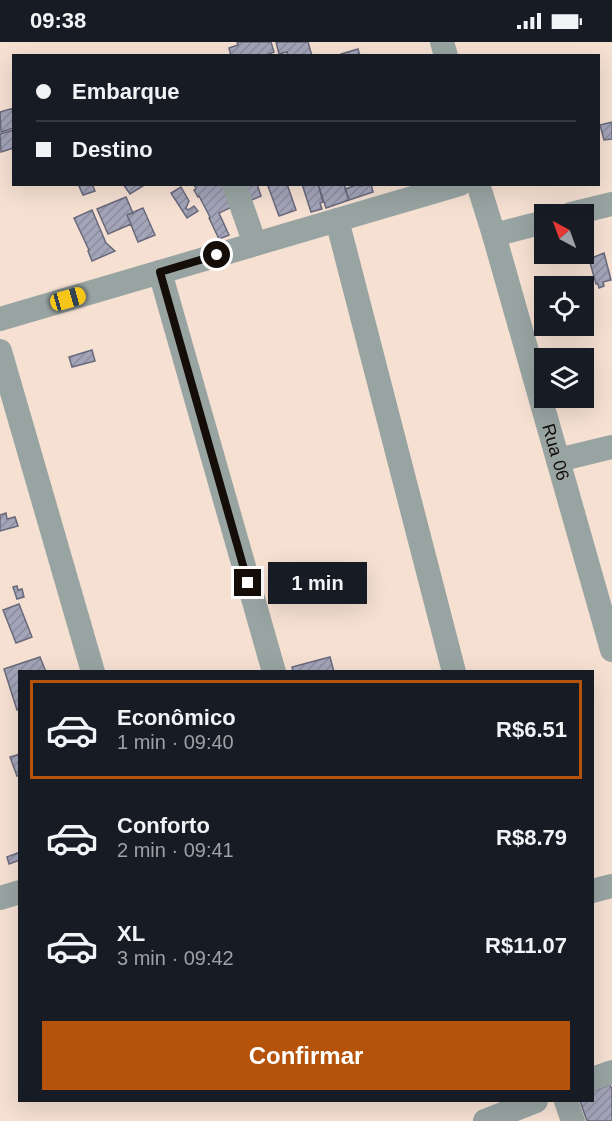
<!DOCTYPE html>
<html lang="pt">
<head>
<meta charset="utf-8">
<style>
  :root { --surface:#171b24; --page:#20242c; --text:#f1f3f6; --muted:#9ea1a6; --line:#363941; --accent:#b45309 }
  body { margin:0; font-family:Arial,sans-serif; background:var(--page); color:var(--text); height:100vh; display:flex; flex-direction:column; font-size:22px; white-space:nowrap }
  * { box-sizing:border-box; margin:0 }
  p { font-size:20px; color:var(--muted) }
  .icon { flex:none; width:33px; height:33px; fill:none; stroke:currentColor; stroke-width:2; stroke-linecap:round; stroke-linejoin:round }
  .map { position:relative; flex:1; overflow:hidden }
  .panel { position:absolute; left:18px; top:628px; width:576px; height:432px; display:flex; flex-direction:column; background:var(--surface); border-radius:0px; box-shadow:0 6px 24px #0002 }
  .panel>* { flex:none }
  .top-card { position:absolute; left:12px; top:12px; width:588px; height:132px; border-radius:0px; box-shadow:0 6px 24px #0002; display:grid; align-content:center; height:132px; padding:0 24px; background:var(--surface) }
  .needle { width:39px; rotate:319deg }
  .buttons { position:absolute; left:534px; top:162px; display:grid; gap:12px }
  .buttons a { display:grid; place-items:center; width:60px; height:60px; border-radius:0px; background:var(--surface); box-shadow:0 6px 24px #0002; font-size:30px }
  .end { position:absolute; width:27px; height:27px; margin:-14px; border:8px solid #140d08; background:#fff; box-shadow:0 0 0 3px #fff }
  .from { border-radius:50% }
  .bubble { position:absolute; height:42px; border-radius:0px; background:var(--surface); box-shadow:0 6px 24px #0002; font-size:20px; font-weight:700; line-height:42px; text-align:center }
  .car { position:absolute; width:18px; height:36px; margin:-18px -9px; border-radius:8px; box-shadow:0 0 4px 2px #0007; background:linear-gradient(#f5c518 24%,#345 0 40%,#f5c518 0 76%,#345 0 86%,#f5c518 0) }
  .top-card b { display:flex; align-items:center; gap:21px; height:57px; font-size:22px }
  .top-card b+b { border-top:2px solid var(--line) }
  .top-card i { width:15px; height:15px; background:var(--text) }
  ul { padding:10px 0 0; list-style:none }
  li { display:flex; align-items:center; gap:18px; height:99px; margin:0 12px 9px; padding:0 12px; border:3px solid transparent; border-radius:0px }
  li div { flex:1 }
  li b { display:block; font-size:22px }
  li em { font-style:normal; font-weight:700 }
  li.current { border-color:var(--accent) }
  li>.icon { width:54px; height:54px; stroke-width:1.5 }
  .button { display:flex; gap:12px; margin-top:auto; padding:12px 24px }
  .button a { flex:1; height:69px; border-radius:0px; background:var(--accent); color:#fff; font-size:24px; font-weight:700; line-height:69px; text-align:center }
  .status { display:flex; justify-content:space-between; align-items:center; height:42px; padding:0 30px; background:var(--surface); direction:ltr }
  .status svg { height:16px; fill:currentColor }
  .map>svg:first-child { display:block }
</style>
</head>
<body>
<div class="status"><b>09:38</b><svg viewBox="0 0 49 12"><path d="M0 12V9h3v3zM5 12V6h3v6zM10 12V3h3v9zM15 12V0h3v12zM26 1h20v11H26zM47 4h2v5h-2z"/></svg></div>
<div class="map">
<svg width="612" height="1079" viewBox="0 0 612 1079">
  <defs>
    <pattern id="building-hatch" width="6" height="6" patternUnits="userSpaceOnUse" patternTransform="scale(1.5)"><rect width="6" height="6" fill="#a4a4b9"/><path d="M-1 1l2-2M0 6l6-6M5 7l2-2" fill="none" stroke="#8c8c9e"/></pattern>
  </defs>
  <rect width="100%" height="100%" fill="#f5e0d2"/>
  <path fill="url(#building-hatch)" stroke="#69697c" stroke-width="1.5" d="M237 0H271L274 10 265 14H231L229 6 238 3Z
    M276 0H308L312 14H288L287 10 279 12Z
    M358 7 360 14H342L341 12Z
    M14 66V86L1 90 0 70Z
    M612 80V97L604 98 600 83Z
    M14 88V106L1 110 0 92Z
    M78 142H92L95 149 83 153Z
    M123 142H146L130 152Z
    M194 142H226L236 163 219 171 229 193 219 197 209 176 210 175 199 154 198 155 194 148 196 147Z
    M241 142H257L261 154 247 160Z
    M270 142H287L296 168 279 174 268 144Z
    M302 142H318L323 160 320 161 322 167 311 170Z
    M318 142H344L349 158 326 166Z
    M359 142 361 144 371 142 373 150 349 158 345 147Z
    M181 145 189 159 186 166 188 168 194 164 198 169 187 176 171 151Z
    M126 155 133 171 127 173 131 182 108 192 97 167Z
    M143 166 155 193 138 200 127 173Z
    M92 168 106 201 115 209 92 219 88 209 89 208 74 176Z
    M604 211 611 238 603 240 604 244 599 246 598 242H596L589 217Z
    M92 308 95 319 72 325 69 315Z
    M6 471 7 477 15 475 18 484 0 489V473Z
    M17 544 18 548 22 547 24 555 17 557 13 545Z
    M19 562 32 595 16 601 3 568Z
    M40 615 46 630H20V667L17 668 4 627Z
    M330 615 334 630H293L292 625Z
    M20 712V733L17 734 10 715Z
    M20 810V818L9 822 7 815Z
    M610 1043 612 1047V1079H587L580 1059H592V1049Z"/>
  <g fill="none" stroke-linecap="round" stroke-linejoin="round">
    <g stroke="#98a4a2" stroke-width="24">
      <path d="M442 0 446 14"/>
      <path d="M234 142 255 202"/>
      <path id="s1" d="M478 142 494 193 612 608"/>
      <path d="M571 172 612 162"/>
      <path d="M337 178 454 630"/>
      <path d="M494 193 544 180"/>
      <path d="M160 230 274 630"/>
      <path d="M0 277 460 142"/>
      <path d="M0 309 93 630"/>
      <path d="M558 418 612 405"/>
      <path d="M592 849 612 844"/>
      <path d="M0 856 20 850"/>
      <path d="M592 1037 612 1030"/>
      <path d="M566 1059 573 1079"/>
      <path d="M485 1079 536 1059"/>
    </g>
  </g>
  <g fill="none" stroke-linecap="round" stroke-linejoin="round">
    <path stroke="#140d08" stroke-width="8" d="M217 213 160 230 248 541"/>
  </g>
  <g text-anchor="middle" stroke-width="5" stroke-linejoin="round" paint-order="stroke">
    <g font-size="18" fill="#140d08" stroke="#f5e0d2">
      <text dy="6" stroke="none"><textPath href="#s1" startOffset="279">Rua 06</textPath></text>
    </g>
  </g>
</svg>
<div class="buttons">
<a><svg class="needle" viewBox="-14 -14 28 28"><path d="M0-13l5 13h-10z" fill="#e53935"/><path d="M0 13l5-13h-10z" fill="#9ea1a6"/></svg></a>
<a><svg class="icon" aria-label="locate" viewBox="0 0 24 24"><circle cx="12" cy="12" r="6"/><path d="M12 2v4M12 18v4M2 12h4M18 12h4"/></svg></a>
<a><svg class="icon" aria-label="layers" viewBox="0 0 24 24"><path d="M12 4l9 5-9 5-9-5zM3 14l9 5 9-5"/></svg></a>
</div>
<i class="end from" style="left:217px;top:213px"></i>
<i class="end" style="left:248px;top:541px"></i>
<div class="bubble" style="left:268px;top:520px;width:99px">1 min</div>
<i class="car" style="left:68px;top:257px;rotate:74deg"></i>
<div class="top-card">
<b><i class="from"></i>Embarque</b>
<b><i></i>Destino</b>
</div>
<section class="panel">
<ul>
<li class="current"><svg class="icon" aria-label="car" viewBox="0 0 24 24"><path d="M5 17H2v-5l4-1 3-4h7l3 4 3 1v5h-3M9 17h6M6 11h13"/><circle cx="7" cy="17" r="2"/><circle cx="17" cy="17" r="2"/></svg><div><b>Econômico</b><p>1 min · 09:40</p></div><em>R$6.51</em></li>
<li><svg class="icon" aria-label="car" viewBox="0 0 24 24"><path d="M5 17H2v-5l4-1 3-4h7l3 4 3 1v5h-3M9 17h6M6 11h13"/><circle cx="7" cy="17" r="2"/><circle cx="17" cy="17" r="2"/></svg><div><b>Conforto</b><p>2 min · 09:41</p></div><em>R$8.79</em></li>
<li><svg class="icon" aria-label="car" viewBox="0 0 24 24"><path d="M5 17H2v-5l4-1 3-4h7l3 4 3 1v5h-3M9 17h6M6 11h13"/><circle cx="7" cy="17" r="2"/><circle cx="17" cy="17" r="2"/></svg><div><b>XL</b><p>3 min · 09:42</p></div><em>R$11.07</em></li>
</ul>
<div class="button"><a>Confirmar</a></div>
</section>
</div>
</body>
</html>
